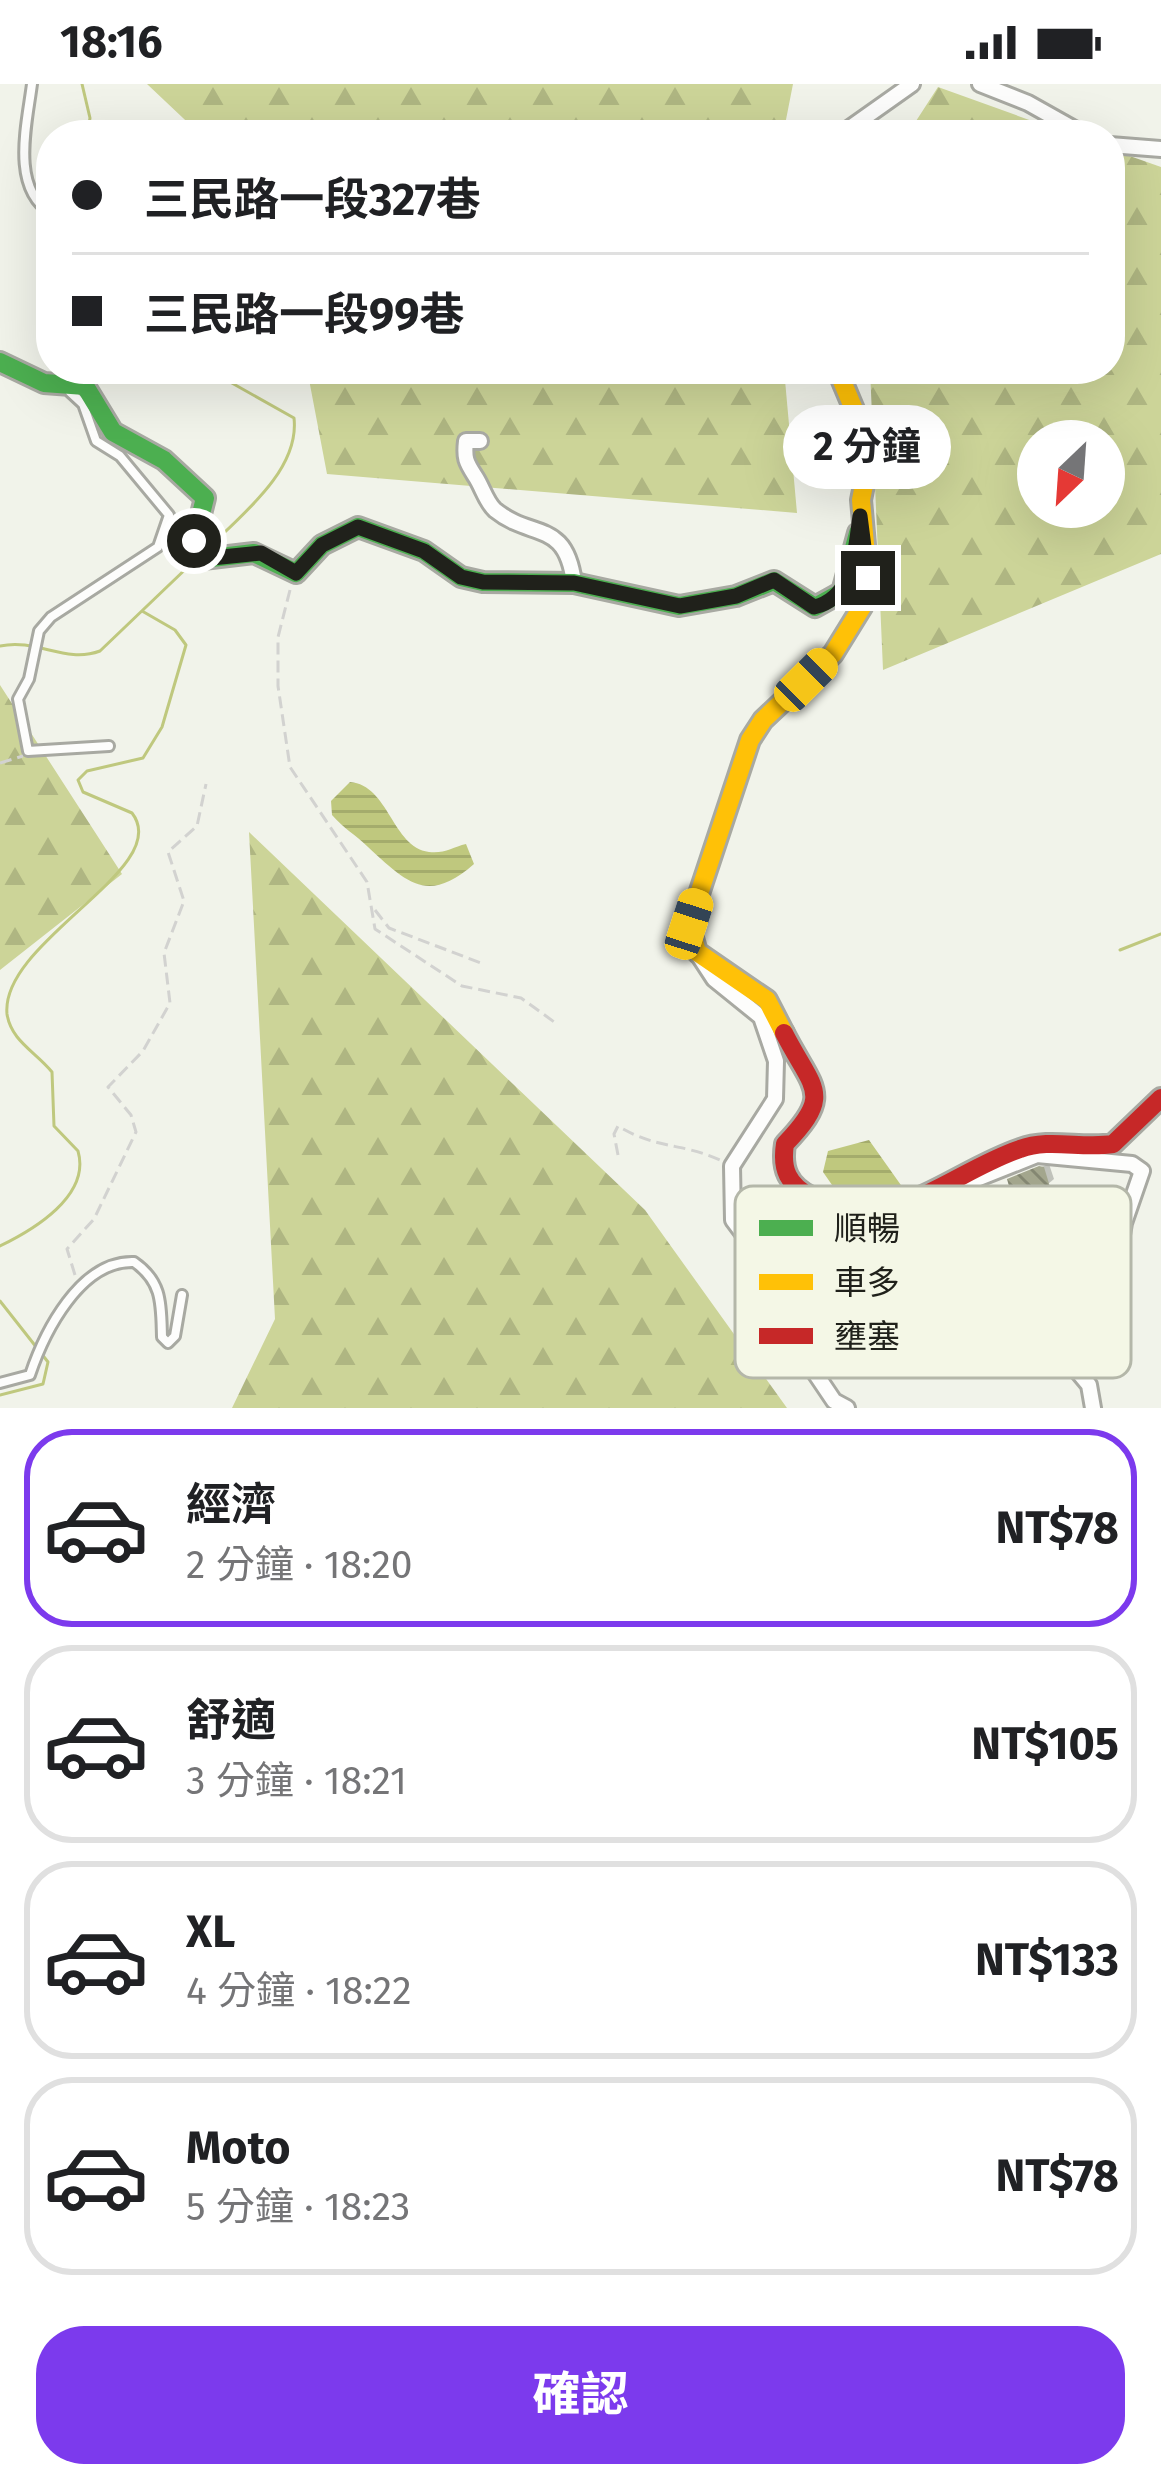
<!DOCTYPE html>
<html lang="zh-TW">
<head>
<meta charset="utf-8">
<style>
  :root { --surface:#fff; --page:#f2f2f2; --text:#202124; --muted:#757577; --line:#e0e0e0; --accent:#7c3aed }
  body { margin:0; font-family:"Fira Sans","Noto Sans TC",sans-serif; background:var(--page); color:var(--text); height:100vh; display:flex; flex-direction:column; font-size:45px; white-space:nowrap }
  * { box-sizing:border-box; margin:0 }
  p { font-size:39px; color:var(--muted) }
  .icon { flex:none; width:66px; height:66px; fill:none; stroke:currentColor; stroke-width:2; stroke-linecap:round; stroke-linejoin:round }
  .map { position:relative; height:1324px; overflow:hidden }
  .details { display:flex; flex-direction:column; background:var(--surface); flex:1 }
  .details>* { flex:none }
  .guide { position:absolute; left:36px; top:36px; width:1089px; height:264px; border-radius:48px; box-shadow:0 12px 48px #0002; display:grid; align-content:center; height:264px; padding:0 36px; background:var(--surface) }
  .needle { width:78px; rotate:205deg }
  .controls { position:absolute; left:1017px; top:336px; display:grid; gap:24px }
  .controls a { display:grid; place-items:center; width:108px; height:108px; border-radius:50%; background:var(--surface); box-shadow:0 12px 48px #0002; font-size:60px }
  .end { position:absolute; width:54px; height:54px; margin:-27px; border:15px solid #20211b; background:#fff; box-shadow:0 0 0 6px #fff }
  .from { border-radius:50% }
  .bubble { position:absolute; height:84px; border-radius:42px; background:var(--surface); box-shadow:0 12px 48px #0002; font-size:39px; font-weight:700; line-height:84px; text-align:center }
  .car { position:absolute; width:36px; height:72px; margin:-36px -18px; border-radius:15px; box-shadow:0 0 9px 3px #0007; background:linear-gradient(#f5c518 24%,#345 0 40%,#f5c518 0 76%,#345 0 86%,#f5c518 0) }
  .guide b { display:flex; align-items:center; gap:42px; height:114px; font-size:45px }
  .guide b+b { border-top:3px solid var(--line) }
  .guide i { width:30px; height:30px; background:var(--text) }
  ul { padding:21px 0 0; list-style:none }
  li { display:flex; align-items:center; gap:36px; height:198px; margin:0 24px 18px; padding:0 12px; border:6px solid var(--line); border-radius:48px }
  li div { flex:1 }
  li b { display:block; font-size:45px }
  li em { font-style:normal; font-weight:700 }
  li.active { border-color:var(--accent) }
  li>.icon { width:108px; height:108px; stroke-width:1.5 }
  .cta { display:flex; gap:24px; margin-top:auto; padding:24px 36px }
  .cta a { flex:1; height:138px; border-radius:48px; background:var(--accent); color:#fff; font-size:48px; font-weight:700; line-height:138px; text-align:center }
  .status { display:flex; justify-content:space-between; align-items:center; height:84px; padding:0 60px; background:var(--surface); direction:ltr }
  .status svg { height:33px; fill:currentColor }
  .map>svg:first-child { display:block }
</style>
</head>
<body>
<div class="status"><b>18:16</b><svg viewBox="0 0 49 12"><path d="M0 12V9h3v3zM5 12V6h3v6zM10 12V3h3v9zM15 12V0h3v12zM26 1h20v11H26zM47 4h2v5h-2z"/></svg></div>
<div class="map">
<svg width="1161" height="1324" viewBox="0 0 1161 1324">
  <defs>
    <pattern id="forest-firs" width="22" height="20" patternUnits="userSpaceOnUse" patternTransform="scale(3)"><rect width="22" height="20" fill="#ccd498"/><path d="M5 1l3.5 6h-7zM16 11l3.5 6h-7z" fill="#afb682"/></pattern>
    <pattern id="water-rules" width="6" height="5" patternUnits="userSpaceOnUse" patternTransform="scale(3)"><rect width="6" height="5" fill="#bfc87e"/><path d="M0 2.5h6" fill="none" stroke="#a4ac6c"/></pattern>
    <pattern id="building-back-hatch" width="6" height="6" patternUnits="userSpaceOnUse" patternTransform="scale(3)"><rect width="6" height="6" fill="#a3a68d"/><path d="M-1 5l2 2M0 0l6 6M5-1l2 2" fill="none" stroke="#848772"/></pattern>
  </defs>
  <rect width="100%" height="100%" fill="#f1f3ea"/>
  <path fill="url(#forest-firs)" fill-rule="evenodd" d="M147 0H793L783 51H201Z
    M938 3 1071 51H907Z
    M1110 65 1161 83V470L883 586 870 285H1110ZM1038 357H1104V423H1038Z
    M307 285H784L797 429 327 390Z
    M0 601 122 790 0 886Z
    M249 748 645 1126 787 1324H232L275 1235Z"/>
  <path fill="url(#water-rules)" d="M350 698C389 701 392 763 429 768 444 770 453 763 466 760L474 780C428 820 408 800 368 763 356 751 343 744 332 731L331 717Z
    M869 1056 903 1104 882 1119 846 1121 823 1088 828 1067Z"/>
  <path fill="#0003" d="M1049 1080 1054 1095 1048 1100 1010 1096Z"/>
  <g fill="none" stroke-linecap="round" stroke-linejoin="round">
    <path stroke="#bfc87e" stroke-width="3" d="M82 0 90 34 87 51
      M204 468C239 433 300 387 294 334L207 285
      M0 562C37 554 65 580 100 567L193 478
      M1120 866 1161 850
      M0 1162C33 1146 91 1112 78 1067L54 1042 52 988C36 968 11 957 7 930 0 857 175 784 132 729L83 708 78 696 87 687 143 674 162 643 186 561 175 546 142 527
      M0 1217 48 1278 43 1300 0 1311"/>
  </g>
  <path fill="url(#building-back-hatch)" d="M1039 1082 1044 1083 1050 1103 1012 1113 1007 1095Z"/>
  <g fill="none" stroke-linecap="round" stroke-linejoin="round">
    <g stroke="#a8a9a2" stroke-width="14">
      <path id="lane" d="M32 0C27 40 10 104 51 129
        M70 308 83 320 96 357 120 372 169 431 158 463 51 533 39 547 29 595 18 615 28 667 109 662
        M0 1299 30 1291C44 1249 80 1176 134 1178 163 1198 161 1221 162 1253L168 1259 175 1252 182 1211"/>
    </g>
    <g stroke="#a8a9a2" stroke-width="20">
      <path id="street" d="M980 0 1028 19 1085 51
        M840 51 912 0
        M1110 61 1161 65
        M480 357H466C464 374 466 378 475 392 482 402 486 418 495 426 532 456 566 435 574 499
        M699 872 714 895 761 933 776 977 775 1015 732 1082 733 1136 762 1175 772 1225 834 1317 847 1324
        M954 1104 1037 1071 1132 1080 1142 1087 1124 1139 1112 1210 1105 1216 1068 1213 1069 1277 1089 1301 1093 1324"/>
    </g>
    <g stroke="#a8a9a2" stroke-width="24">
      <path id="fast" d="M0 278 44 299 85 302 113 348 164 376 205 414 193 462 203 475 254 469 296 489 322 461 358 443 424 467 461 493 483 498 574 499 679 522 736 512 774 497 815 523 842 508 858 449"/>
    </g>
    <g stroke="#a8a9a2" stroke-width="24">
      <path id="slow" d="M784 949 767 916 697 868 689 840 750 656 763 636 833 570 862 523 868 494 861 416 871 366 837 285"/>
    </g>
    <g stroke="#a8a9a2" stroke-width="24">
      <path id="jam" d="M784 949C813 1006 834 1009 785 1060 781 1085 788 1101 811 1113 889 1155 949 1089 1020 1065 1049 1054 1082 1065 1113 1060L1161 1014"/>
    </g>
    <path stroke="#d2d2d0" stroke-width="3" stroke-dasharray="12 6" stroke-linecap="butt" d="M290 506 278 553V602L290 683 367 798 375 845 462 902 521 914 557 940
      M0 679 23 672
      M375 826 389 844 481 879
      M618 1071 614 1050 618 1042C658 1066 680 1058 720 1076
      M75 1191 67 1165 94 1135 136 1048 131 1031 108 1003 143 967 170 919 164 869 184 817 168 768 197 742 206 700"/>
    <use href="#lane" stroke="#fdfdfc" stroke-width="8"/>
    <use href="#street" stroke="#fdfdfc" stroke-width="14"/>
    <use href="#fast" stroke="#4caf50" stroke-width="18"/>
    <use href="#slow" stroke="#ffc107" stroke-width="18"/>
    <use href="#jam" stroke="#c62828" stroke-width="18"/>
  </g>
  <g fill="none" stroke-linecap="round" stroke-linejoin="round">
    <path stroke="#20211b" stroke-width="15" d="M194 457V469L202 475 261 469 296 489 322 461 358 443 424 467 461 493 483 498 574 499 680 522 736 512 774 496 814 523C854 514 855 466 860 432L868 494"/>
  </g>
  <rect x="735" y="1102" width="396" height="192" rx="18" fill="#f4f7e6" stroke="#b4b7a9" stroke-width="3"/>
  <rect x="759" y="1136" width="54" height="16" fill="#4caf50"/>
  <rect x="759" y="1190" width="54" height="16" fill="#ffc107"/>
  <rect x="759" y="1244" width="54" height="16" fill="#c62828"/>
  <g font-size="33" fill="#20211b">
    <text x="834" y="1156">順暢</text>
    <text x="834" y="1210">車多</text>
    <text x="834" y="1264">壅塞</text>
  </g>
</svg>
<div class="controls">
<a><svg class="needle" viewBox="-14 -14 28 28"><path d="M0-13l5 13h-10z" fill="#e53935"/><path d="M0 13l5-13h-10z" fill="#757577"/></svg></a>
</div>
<i class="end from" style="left:194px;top:457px"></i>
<i class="end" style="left:868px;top:494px"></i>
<div class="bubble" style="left:783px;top:321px;width:168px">2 分鐘</div>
<i class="car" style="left:806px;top:596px;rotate:45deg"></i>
<i class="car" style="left:689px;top:840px;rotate:18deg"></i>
<div class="guide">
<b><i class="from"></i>三民路一段327巷</b>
<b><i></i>三民路一段99巷</b>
</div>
</div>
<section class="details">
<ul>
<li class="active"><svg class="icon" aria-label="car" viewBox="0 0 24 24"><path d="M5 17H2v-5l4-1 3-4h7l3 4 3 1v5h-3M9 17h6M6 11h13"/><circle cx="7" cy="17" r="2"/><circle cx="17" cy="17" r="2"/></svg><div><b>經濟</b><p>2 分鐘 · 18:20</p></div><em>NT$78</em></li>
<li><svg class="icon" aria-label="car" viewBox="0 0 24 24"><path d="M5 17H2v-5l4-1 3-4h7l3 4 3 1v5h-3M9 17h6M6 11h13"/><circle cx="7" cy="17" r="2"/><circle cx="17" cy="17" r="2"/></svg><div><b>舒適</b><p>3 分鐘 · 18:21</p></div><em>NT$105</em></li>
<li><svg class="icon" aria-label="car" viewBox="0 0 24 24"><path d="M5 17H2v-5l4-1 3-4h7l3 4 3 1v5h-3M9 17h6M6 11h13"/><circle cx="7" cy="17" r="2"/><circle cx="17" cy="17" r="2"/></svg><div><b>XL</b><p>4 分鐘 · 18:22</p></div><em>NT$133</em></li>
<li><svg class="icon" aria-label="car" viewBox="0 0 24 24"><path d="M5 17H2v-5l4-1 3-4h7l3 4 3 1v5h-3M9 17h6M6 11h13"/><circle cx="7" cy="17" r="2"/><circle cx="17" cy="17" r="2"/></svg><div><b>Moto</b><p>5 分鐘 · 18:23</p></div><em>NT$78</em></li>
</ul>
<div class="cta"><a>確認</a></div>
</section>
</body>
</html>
